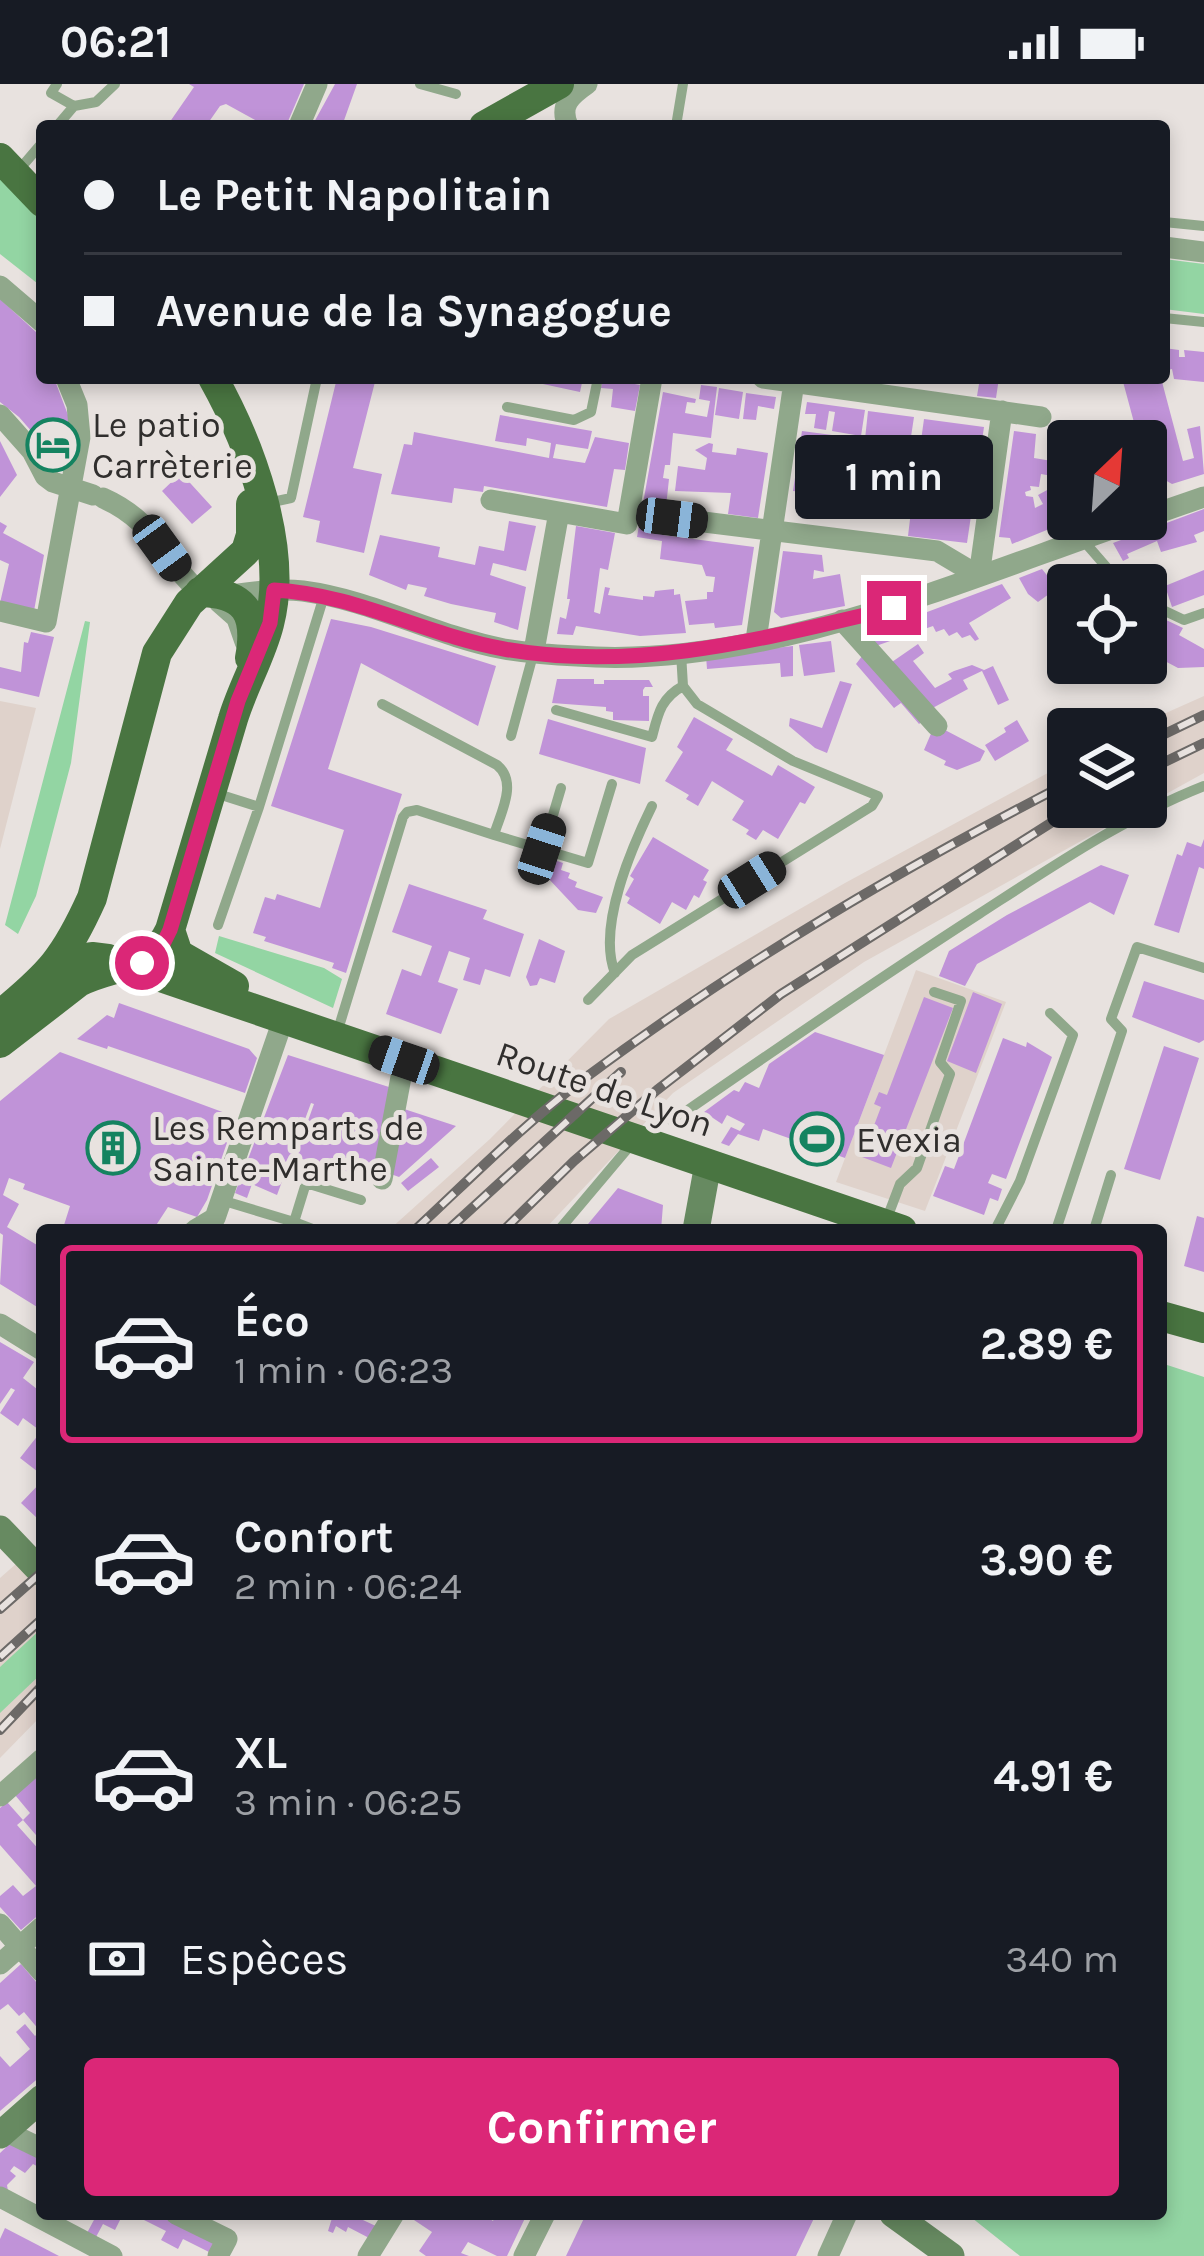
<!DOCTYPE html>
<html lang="fr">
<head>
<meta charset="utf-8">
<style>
  :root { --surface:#171b24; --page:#20242c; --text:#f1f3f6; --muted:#9ea1a6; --line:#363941; --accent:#db2777 }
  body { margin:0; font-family:Karla,sans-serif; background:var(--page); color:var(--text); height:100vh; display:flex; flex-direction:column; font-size:45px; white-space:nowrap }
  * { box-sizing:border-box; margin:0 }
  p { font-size:39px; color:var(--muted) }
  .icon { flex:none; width:66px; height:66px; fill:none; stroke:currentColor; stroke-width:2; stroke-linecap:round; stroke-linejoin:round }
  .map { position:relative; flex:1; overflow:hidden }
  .drawer { position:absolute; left:36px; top:1140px; width:1131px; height:996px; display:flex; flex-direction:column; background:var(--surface); border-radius:12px; box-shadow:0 6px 18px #0003 }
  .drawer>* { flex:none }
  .hud { position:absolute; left:36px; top:36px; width:1134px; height:264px; border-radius:12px; box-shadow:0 6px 18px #0003; display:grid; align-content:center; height:264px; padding:0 48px; background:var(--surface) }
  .needle { width:78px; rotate:25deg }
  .buttons { position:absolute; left:1047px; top:336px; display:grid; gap:24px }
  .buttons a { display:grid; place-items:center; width:120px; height:120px; border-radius:12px; background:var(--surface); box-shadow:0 6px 18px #0003; font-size:60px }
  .end { position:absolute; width:54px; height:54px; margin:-27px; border:15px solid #db2777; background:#fff; box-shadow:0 0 0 6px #fff }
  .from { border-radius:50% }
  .bubble { position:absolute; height:84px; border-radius:12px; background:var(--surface); box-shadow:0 6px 18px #0003; font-size:39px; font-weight:700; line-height:84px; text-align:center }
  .car { position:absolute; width:36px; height:72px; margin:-36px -18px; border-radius:15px; box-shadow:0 0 9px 3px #0007; background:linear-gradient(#222 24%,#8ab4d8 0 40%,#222 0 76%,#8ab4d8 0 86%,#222 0) }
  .hud b { display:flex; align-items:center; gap:42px; height:114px; font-size:45px }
  .hud b+b { border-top:3px solid var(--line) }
  .hud i { width:30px; height:30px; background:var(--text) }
  ul { padding:21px 0 0; list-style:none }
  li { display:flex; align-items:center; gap:36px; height:198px; margin:0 24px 18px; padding:0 24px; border:6px solid transparent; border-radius:12px }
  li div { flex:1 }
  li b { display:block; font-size:45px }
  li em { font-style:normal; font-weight:700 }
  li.current { border-color:var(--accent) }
  li>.icon { width:108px; height:108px; stroke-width:1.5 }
  .pay { display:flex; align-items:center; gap:30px; height:132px; padding:0 48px; font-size:45px }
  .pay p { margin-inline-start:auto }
  .primary-button { display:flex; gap:24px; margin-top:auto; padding:24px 48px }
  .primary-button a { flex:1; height:138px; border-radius:12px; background:var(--accent); color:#fff; font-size:48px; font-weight:700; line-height:138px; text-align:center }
  .status { display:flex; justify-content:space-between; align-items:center; height:84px; padding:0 60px; background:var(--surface); direction:ltr }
  .status svg { height:33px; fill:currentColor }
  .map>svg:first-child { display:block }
</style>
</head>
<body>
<div class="status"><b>06:21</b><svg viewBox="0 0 49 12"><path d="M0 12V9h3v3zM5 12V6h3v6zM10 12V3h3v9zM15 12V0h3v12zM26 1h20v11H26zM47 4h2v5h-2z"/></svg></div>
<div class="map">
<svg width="1204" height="2172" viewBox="0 0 1204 2172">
  <rect width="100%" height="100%" fill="#e8e2df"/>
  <path fill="#dfd2cb" d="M1204 612V689L1146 721V645H1130Z
    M0 617 36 624 0 765Z
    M1068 678V723H1142L864 878 673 1009 544 1146H389L490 1055 609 935 845 799Z
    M916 886 1006 918 925 1127 836 1098Z
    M42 1457V1631L0 1674V1494Z"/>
  <path fill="#93d5a3" d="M0 90 42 136V203L0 170Z
    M1164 175 1204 180V230L1164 225Z
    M85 537 90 538 71 679 36 812 18 850 5 841Z
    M219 852 324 884 342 895 333 924 215 869Z
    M1161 1279 1204 1293V2172H1020L967 2130H1161Z
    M42 1544V1589L0 1629V1583Z"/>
  <path fill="#c093d8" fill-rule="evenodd" d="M189 0H304L286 42H266L226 20 220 22 206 42H167L194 3Z
    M335 0H357L342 42H312Z
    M0 215 36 248 42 264V294H54L68 331 70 358 60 380 19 333 0 318Z
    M1164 264 1179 266V273H1185L1184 266 1204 268V298L1174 295 1172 285 1164 287Z
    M337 294H376L353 384 382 390 364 469 316 458 320 437 303 433Z
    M515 294H583L580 308Z
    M603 294 640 301 635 327 611 323 613 305 601 304Z
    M980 294H999L996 314 977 312Z
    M1122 294H1161L1183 377 1194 374 1187 345 1200 342 1204 390 1172 400 1165 396 1151 401 1146 357H1139Z
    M701 301 717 303 711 354 673 349 670 381H665L663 394 669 395 663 451 754 463 742 541 715 544 714 539 689 541 685 517 707 515V508H713L715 493 706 492 702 481 660 475 662 457 637 453 663 308 696 315 695 319 687 318 685 329 707 333 710 317 699 315Z
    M719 304 743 308 739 335 715 331Z
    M746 309 776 313 774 325 758 322 756 336 743 335Z
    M807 318 865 326 861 352 832 347 835 328 829 327 826 346 814 344 816 330H805Z
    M868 327 914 333 905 392 886 389 891 358 865 355Z
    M500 331 592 347 588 365 556 360 553 374 585 379 595 353 629 359 625 386 614 385 607 423 484 402 483 408 454 404 452 419 391 410 404 360 412 361 414 348 549 374 551 359 527 354 526 362 495 357Z
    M924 335 984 343 967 459 908 452 911 427 802 417 803 408 793 407 802 347 832 351 831 357 818 355 813 380 826 386 825 393 855 397 856 391 915 399 919 401 918 413 913 412 912 422 938 425V420L948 421 951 402 941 401 939 413H934L937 396 916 393Z
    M1014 347 1036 350 1034 374 1052 377 1050 352 1058 354 1064 388 1068 387V420L1059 423 1064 439 1012 460 1010 454 999 453ZM1041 390 1058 393 1055 405 1066 407 1053 414 1049 405 1038 411 1043 420 1035 424 1033 413 1026 412 1025 408 1031 406 1030 402 1039 403Z
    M0 357 17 391 0 413Z
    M709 359 713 360 712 368 736 371 737 364 768 369 758 434 728 430 731 409 675 407 678 382 705 386 707 374 695 366Z
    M181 389 212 423 192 440 162 407Z
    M1204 425V447L1194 451 1197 458 1161 468 1157 457 1127 470 1129 474 1123 477 1113 459Z
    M509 437 536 442 526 487 493 479 490 491 526 503 518 546 494 538 496 529 451 520 424 512 427 504 408 500 406 506 369 491 380 451 440 463 438 473 475 481 479 462 504 467Z
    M0 438 7 442 3 449 44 471 34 527 0 519 9 480 0 476Z
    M576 442 615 449 608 486 600 484 594 528 600 530 605 503 610 504 608 511 643 516V512L654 513 655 507 674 505V511L680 510 686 549 640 552 576 542 573 551 557 550 560 533 566 535 570 515H567Z
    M783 467 822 471 824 488 814 486 813 495 840 490 845 522 781 534 774 528Z
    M1042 485 1050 495 1061 489 1084 501H1068V515L1063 520 1049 510 1038 518 1028 510 1019 494Z
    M1204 486V511L1172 523 1165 502Z
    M1002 500 1011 514 969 539 979 555 975 557 970 551 962 554 957 548 949 552 944 545 936 548 933 542 873 563 863 552Z
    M1146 534 1160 542 1164 535 1183 544 1179 551 1204 565V583L1178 584 1146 567Z
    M331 535 371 543 496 582 478 642 361 579 328 685 402 710 346 889 332 884 334 879 264 857 266 853 253 849 265 813 275 816 277 810 320 824 344 746 271 722Z
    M31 548 54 553 39 613 0 604V583L21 588 24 558 28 559Z
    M831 557 835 588 804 592 799 561Z
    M918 560 924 569 913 577 935 604 952 595 948 590 954 587 972 581 984 586 963 596 968 605 927 627 889 580Z
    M793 562V592L781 593 780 579 707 585 706 572Z
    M866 567 925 635 919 640 901 619 894 624 856 580Z
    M993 582 1009 616 998 621 982 587Z
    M557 595H594V600H604V596H649L653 603H645L643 606V612H649V637L613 636V628L606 627V623L552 619Z
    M840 597 852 600 827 669 815 664 789 642 790 634 822 644Z
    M694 633 733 655 726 666 772 692 778 681 815 703 805 720 800 718 778 755 763 746 756 756 746 750 749 746 732 736 744 717 712 697 698 722 686 715 689 711 665 697 683 668 677 663Z
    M548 635 646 664 640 700 539 670Z
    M1017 636 1029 657 995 677 985 661 1006 648 1004 644Z
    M933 645 945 646 985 667 980 677 957 686 944 681 946 677 924 666Z
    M653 753 709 786 703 796 707 798 699 814 694 811 686 826 672 818 660 840 627 819 630 814 625 811 634 795 630 792Z
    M1204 755V785L1199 783 1179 849 1154 841 1177 770 1182 772 1187 758 1201 763Z
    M534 769 563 779 561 786 570 789 568 794 577 798 575 803 603 813 596 829 578 826 547 793 528 787Z
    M1101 781 1129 791 1114 831 1090 818 977 880 965 902 939 892 949 867 1007 831Z
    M409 800 487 826 483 835 524 850 510 893 485 885 480 901 463 896 470 874 449 867 438 898 458 905 441 950 386 930 402 885 421 892 432 862 392 848Z
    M539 855 565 867 555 899 540 894 537 901 530 902 526 893Z
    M1144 897 1204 916V956L1199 959 1132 933Z
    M973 908 1002 920 976 989 947 977Z
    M924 913 953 924 891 1084 862 1073 881 1023 874 1020 879 1008 887 1011Z
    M119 919 249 965 257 974 245 1009 108 962 107 965 77 955 107 931 114 934Z
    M815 948 884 971 845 1074 763 1045 759 1057 738 1050 729 1062 721 1059 731 1043 740 1047 745 1040 727 1031 722 1040 704 1028 734 1006 739 1008 745 998 759 1004 769 980Z
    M1003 954 1026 963 1027 958 1052 973 1006 1095 992 1090 988 1099 1002 1105 998 1117 990 1114 984 1131 933 1112 945 1082 954 1085Z
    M1164 962 1199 974 1160 1096 1124 1085Z
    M60 968 236 1033 207 1116 197 1133 168 1123 153 1146H73L64 1141 70 1122 23 1105 25 1100 9 1094 3 1111 19 1120 7 1143 42 1164V1226L0 1200 3 1151 0 1149V1017Z
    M288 971 389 1003 377 1082 370 1094 295 1073 314 1020 311 1019 277 1111 252 1100 247 1114 235 1109Z
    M398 1023 456 1042 399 1093 388 1089Z
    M431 1074 439 1083 408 1107 401 1099Z
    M618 1104 663 1121 661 1146H583Z
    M1197 1132 1204 1134V1188L1184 1182Z
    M0 1258 34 1278 23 1294 42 1309V1348L23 1334 18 1342 0 1329 15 1306 11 1304 0 1320Z
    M39 1350 42 1352V1391L20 1374Z
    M42 1397V1428L37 1434 21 1419Z
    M42 1687V1758L23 1736 30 1729 15 1711Z
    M7 1718 23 1736 17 1741 42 1769V1828L21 1846 0 1823V1812L13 1801 23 1812 36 1802 0 1761V1724Z
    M21 1880 42 1905V1991L0 2027V1972L10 1983 30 1965 16 1948 25 1940 35 1952 40 1947 24 1928 19 1932 8 1920 0 1926V1899Z
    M15 2055 42 2069V2085L33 2080 25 2089 14 2082 10 2087 16 2092 7 2101 8 2107 0 2103V2069Z
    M86 2130H123L115 2146 103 2140 96 2153 87 2149 95 2134Z
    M132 2130H164L217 2157 211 2169 183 2155 178 2165 161 2156 166 2147Z
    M324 2130H350L378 2143 371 2155 348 2143 346 2148 336 2142 333 2149 328 2147 332 2134Z
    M418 2130H483L493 2137 496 2130 526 2132 507 2172H497L468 2158 461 2169 469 2172H426L419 2167 432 2148 414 2136Z
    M586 2130H816L796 2172H566Z
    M5 2144 59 2172H0V2155Z"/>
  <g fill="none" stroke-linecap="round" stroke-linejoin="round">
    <path stroke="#90a88b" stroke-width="10" d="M57 0 51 9 74 22 57 42
      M420 0 456 10
      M74 22 96 18 115 0
      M676 42 683 0
      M24 80 42 59
      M1164 138 1204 142
      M1164 234 1204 238
      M507 323 574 336 591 328 598 294
      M268 419 291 414 317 294
      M1082 455 1122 501
      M1146 518 1184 536 1204 529
      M215 522 232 537 240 560
      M556 626 652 653C658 630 661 614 683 602
      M511 652 533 571
      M215 709 259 723 324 512
      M494 751 588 779 612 700
      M543 765 561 704
      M218 841 259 723
      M615 889C597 844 631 765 652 722
      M588 916 632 871 872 722 878 712 793 677 697 620 683 602 681 569
      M337 949 403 733 407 728 417 726 494 751C501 728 518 698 497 681L382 620
      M672 1037C773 967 875 897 979 830 1050 784 1125 733 1204 702
      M221 1116 294 1138 306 1099 361 1116
      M886 1137 900 1100 917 1084 950 990 940 978 961 917 934 908
      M294 1138 315 1146
      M559 1146 634 1057
      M995 1146 1020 1097 1073 951 1050 929
      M1056 1146 1122 947 1111 935 1137 863 1204 884
      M1094 1146 1111 1091"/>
    <path stroke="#90a88b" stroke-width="21" d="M299 42 317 0
      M568 42C559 21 570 12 587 0
      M1164 163 1204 168
      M0 202 42 238
      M763 294 1041 333
      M0 331 32 367 45 392 53 398 93 411
      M103 414C157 438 159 473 200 508
      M491 416 559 428
      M1146 433 1204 413
      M672 434 937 467 979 492 1002 327
      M230 511C254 508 278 504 303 507 372 516 435 552 504 565 527 569 553 571 577 572 764 586 966 494 1140 435
      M0 527 46 538 80 353 77 321 66 294
      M842 536 937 642
      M756 556 794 298
      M534 567 559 428 627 440 652 294
      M382 1095 404 977
      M195 1146 215 1134 283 936
      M0 1240 42 1266
      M0 1712 42 1675
      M0 1840 42 1888
      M0 1880 42 1843
      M5 2047 42 2065
      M0 2113 112 2172
      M176 2130 227 2155 218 2172
      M368 2172 394 2130
      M524 2172 545 2130
      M828 2172 847 2130"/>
    <path stroke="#678a61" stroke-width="27" d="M696 1146 708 1080
      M0 1445 42 1489
      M0 2051 42 2014
      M893 2130 951 2172"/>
    <path stroke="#497541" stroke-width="30" d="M484 42 559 0
      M0 74 42 118
      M200 508C246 509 258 530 250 574
      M170 846 178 870 234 902
      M55 884 92 873 108 875 902 1146
      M0 931C50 890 65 874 92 814L157 569 189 519 246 467 251 451V420
      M0 959 79 898C114 880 152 886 170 846 191 775 212 705 233 635 243 602 261 572 269 540 289 464 250 360 213 294
      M1161 1232 1204 1244"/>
    <g stroke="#6c6967" stroke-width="10">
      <path id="rail" d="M1146 659 1204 631
        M1146 687 1204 659
        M415 1146C470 1095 525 1039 585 994 735 882 902 784 1068 699
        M448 1146 621 988
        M504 1146 574 1077 657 1006 781 910 1076 723
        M0 1525 42 1488
        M0 1573 42 1535
        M0 1646 42 1602"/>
    </g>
    <use href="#rail" stroke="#e8e2df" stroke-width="6" stroke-dasharray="18" stroke-linecap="butt"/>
  </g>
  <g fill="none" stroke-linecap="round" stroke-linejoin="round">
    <path stroke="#db2777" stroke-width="15" d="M142 879 159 868 170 846 238 617 270 539 274 506C355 510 425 551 504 565 637 589 766 554 894 524"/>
  </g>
  <defs>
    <g id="hotel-ring" transform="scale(2.7)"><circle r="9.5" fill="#e8e2df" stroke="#158360" stroke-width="1.5"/><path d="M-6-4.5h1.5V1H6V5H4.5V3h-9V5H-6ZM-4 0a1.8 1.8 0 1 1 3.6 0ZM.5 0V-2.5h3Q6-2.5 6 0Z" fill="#158360"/></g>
    <g id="stadium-ring" transform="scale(2.7)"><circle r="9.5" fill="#e8e2df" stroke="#158360" stroke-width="1.5"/><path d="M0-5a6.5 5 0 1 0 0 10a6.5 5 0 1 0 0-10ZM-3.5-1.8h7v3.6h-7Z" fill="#158360"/></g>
    <g id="building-ring" transform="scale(2.7)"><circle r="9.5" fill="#e8e2df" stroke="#158360" stroke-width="1.5"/><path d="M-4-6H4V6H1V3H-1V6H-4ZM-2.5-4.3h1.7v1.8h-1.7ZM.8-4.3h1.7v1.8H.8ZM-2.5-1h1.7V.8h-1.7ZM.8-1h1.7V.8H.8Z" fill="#158360"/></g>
  </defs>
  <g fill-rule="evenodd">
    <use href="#hotel-ring" x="53" y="361"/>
    <use href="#stadium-ring" x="817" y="1055"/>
    <use href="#building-ring" x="113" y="1064"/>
  </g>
  <g text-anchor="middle" stroke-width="10" stroke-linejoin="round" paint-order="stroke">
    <g font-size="36" fill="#302e2d" stroke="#e8e2df" text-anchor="start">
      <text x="92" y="353">Le patio<tspan x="92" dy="41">Carrèterie</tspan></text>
      <text x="152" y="1056">Les Remparts de<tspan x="152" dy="41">Sainte-Marthe</tspan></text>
      <text x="856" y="1068">Evexia</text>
    </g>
    <g font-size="36" fill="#302e2d" stroke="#e8e2df">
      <text transform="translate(605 1004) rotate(19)" y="13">Route de Lyon</text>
    </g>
  </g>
</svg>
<div class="buttons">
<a><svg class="needle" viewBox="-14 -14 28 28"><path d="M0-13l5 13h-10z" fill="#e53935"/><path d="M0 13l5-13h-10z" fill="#9ea1a6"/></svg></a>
<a><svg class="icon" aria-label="locate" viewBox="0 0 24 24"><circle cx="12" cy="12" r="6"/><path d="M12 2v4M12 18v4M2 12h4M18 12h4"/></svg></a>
<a><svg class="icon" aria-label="layers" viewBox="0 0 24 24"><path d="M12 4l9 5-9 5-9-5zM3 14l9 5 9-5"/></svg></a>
</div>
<i class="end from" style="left:142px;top:879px"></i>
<i class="end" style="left:894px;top:524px"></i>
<div class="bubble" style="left:795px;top:351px;width:198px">1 min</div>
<i class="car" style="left:672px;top:434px;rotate:97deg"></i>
<i class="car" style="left:162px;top:464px;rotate:144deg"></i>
<i class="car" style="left:542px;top:765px;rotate:18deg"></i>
<i class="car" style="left:752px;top:796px;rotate:58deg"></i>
<i class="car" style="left:404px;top:976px;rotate:289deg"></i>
<div class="hud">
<b><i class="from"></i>Le Petit Napolitain</b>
<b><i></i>Avenue de la Synagogue</b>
</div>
<section class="drawer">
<ul>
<li class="current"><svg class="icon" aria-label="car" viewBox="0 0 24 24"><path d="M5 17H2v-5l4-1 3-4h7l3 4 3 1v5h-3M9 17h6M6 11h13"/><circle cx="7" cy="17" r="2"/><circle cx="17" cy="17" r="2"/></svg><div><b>Éco</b><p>1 min · 06:23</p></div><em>2.89 €</em></li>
<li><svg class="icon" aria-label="car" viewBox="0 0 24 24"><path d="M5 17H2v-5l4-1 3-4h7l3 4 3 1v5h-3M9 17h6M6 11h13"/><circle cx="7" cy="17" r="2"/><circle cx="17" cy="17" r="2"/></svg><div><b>Confort</b><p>2 min · 06:24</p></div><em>3.90 €</em></li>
<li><svg class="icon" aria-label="car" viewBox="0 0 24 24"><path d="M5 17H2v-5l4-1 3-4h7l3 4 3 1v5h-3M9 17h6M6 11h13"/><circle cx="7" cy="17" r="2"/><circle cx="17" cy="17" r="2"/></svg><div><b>XL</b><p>3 min · 06:25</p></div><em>4.91 €</em></li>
</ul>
<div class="pay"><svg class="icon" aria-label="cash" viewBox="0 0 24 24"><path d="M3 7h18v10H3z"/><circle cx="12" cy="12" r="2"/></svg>Espèces<p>340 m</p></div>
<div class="primary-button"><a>Confirmer</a></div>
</section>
</div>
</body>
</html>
